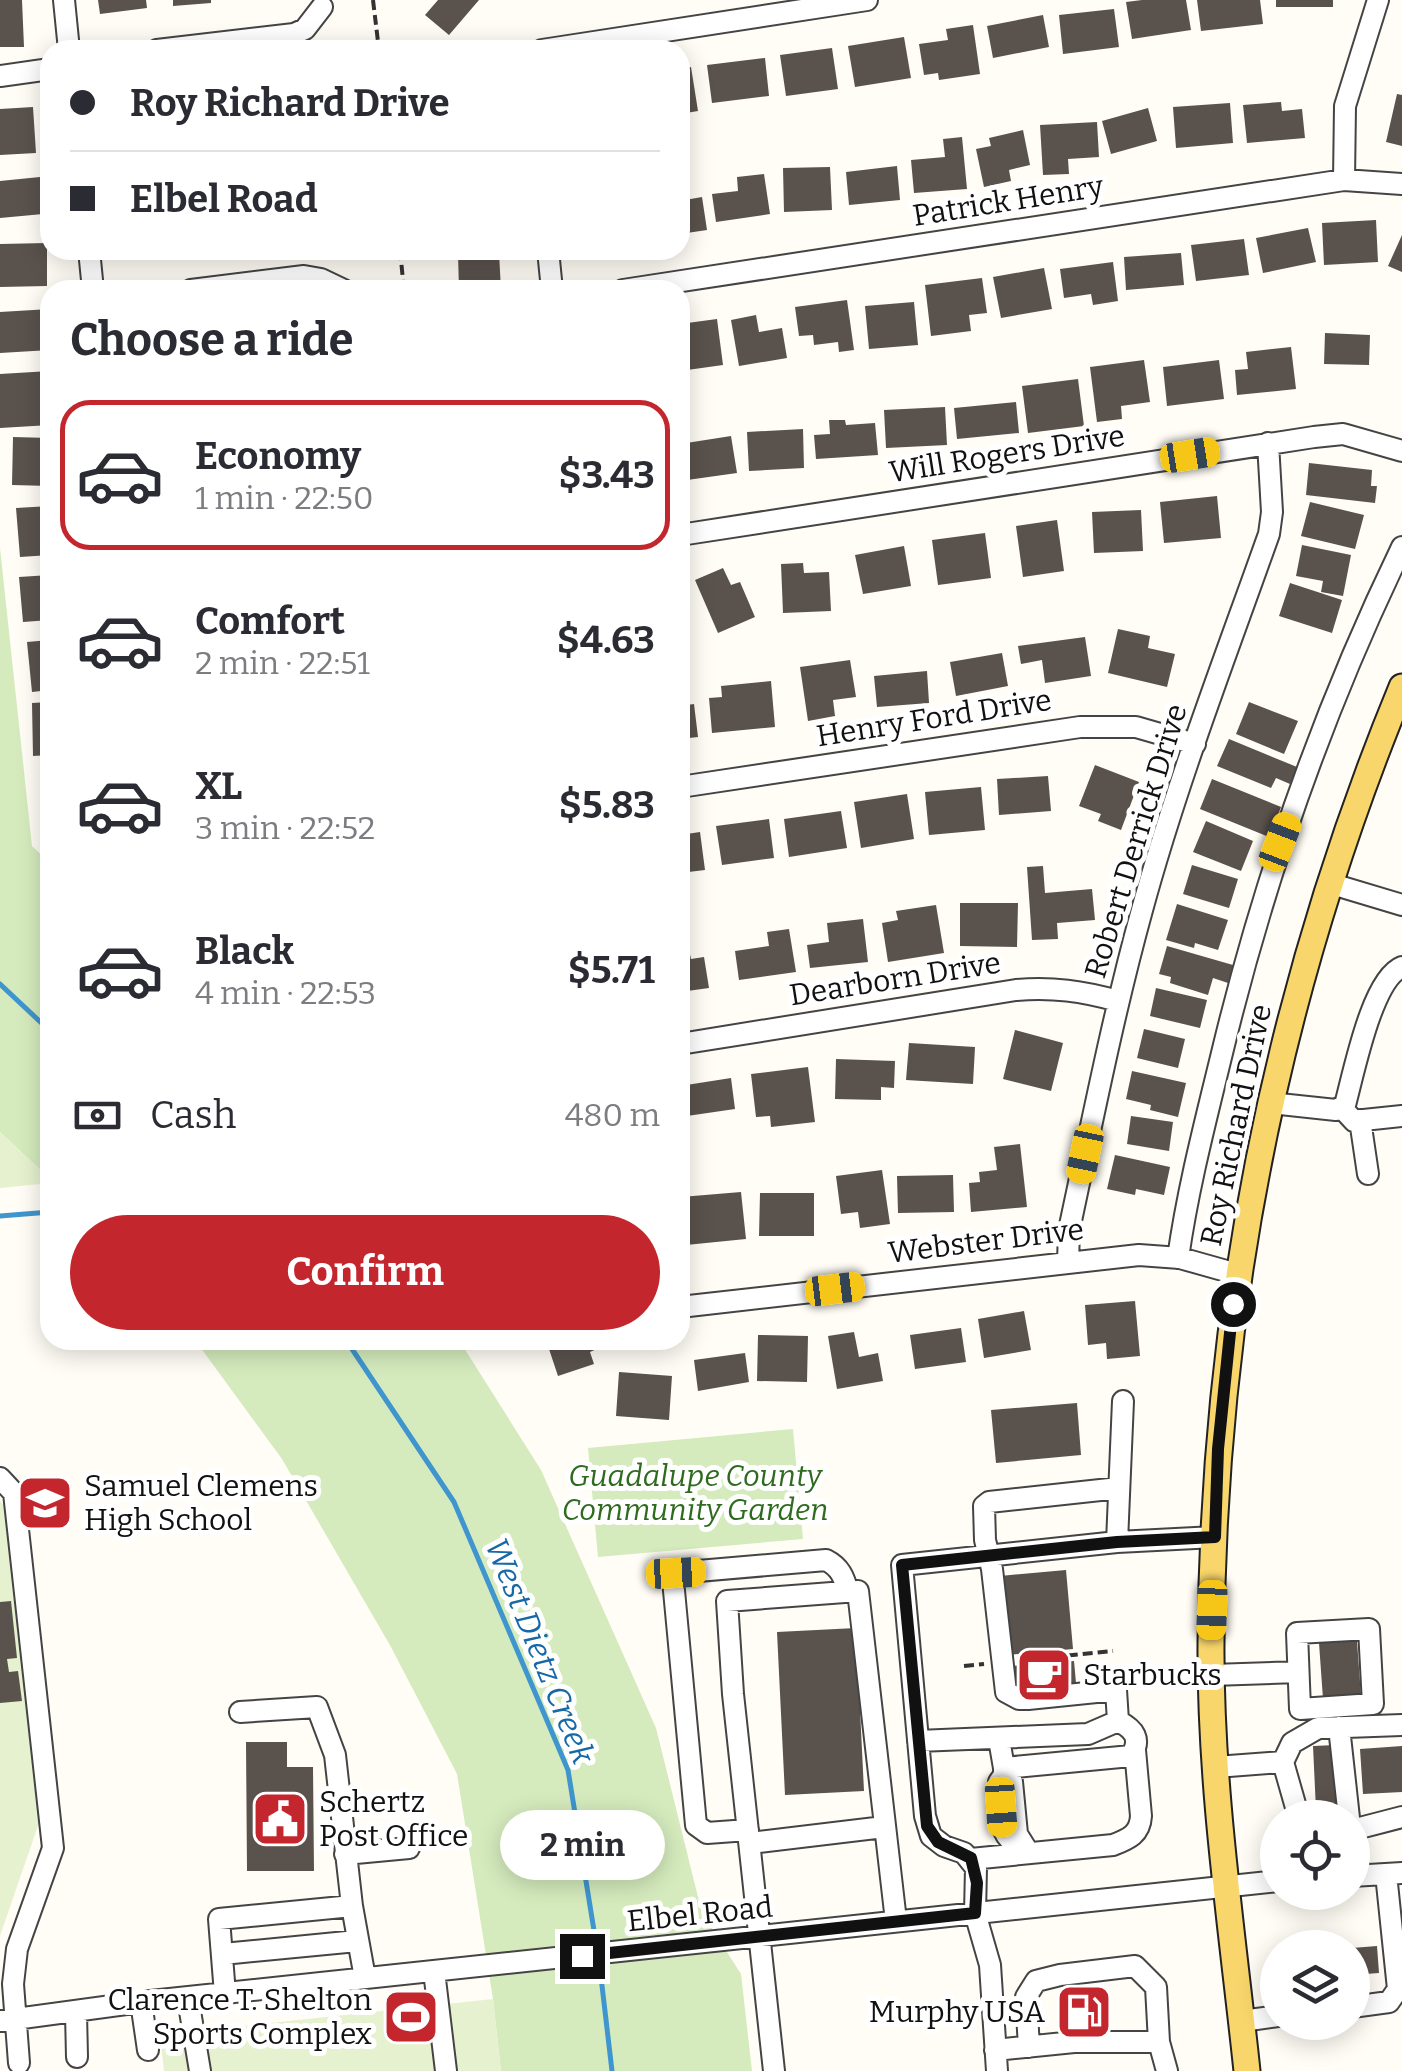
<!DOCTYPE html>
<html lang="en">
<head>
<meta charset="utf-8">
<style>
  :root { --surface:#fff; --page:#f2f2f3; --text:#2b2b33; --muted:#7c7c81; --line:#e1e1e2; --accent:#c4262e }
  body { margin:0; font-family:Bitter,serif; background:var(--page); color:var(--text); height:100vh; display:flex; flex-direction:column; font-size:38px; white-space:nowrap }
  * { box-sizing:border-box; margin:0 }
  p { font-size:32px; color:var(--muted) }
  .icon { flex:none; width:55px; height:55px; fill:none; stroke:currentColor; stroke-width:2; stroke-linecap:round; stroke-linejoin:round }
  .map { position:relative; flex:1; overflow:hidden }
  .sheet { position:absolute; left:40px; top:280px; width:650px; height:1070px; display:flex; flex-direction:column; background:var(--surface); border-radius:30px; box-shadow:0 5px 25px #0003 }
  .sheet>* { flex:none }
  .top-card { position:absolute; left:40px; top:40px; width:650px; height:220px; border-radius:30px; box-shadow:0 5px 25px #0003; display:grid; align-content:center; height:220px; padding:0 30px; background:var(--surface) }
  .controls { position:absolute; left:1260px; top:1800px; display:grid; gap:20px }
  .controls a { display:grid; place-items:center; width:110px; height:110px; border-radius:50%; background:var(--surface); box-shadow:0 5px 25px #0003; font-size:50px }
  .end { position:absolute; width:45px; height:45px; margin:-22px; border:12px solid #111; background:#fff; box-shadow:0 0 0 5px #fff }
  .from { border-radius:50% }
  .bubble { position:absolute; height:70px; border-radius:35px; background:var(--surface); box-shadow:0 5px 25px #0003; font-size:32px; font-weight:700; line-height:70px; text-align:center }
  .car { position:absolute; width:30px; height:60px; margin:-30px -15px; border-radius:12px; box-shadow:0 0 8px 2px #0007; background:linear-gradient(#f5c518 24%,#345 0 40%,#f5c518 0 76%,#345 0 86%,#f5c518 0) }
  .top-card b { display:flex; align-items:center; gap:35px; height:95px; font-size:38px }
  .top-card b+b { border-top:2px solid var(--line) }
  .top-card i { width:25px; height:25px; background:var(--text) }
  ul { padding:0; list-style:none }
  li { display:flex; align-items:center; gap:30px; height:150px; margin:0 20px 15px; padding:0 10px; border:5px solid transparent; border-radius:30px }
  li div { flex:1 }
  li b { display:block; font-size:38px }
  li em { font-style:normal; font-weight:700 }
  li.current { border-color:var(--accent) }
  li>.icon { width:90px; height:90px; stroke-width:1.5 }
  h2 { padding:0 30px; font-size:45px; line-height:120px }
  .pay { display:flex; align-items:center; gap:25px; height:110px; padding:0 30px; font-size:38px }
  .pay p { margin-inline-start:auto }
  .primary-button { display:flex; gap:20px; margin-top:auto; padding:20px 30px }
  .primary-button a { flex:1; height:115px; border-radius:60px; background:var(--accent); color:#fff; font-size:40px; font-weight:700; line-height:115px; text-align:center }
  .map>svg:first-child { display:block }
</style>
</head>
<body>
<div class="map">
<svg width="1402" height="2071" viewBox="0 0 1402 2071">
  <rect width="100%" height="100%" fill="#fffdf5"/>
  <path fill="#d5ebbd" d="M0 548 32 846 50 863V1179L0 1132Z
    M195 1340H459L541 1470 656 1728 702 1913 741 1974 752 2071H501L493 1999 457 1774 391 1647 282 1459Z
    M793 1429 803 1539 598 1557 588 1448Z"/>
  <path fill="#e6f2cf" d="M0 1132 50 1179V1183L0 1188Z
    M0 1501 4 1505 41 1817 0 1936Z
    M493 1999 501 2071H164L160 2035Z"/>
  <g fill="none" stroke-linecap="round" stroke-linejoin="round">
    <path stroke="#3f96cf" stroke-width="5" d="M0 984 50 1031
      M0 1216 50 1212
      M346 1340 454 1502 568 1770 597 1949
      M599 1960 612 2071"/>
  </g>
  <path fill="#5a524d" d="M0 0H22L24 47H0Z
    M98 0H146L147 8 100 14Z
    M173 0H211V3L173 6Z
    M438 0H479L449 35 425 15Z
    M1142 0H1186L1191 30 1132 39 1126 2Z
    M1197 0H1260L1263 24 1201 31Z
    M1276 0H1333V7H1276Z
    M1114 9 1119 47 1063 54 1059 15Z
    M1043 15 1049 47 993 58 987 26Z
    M973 25 980 74 939 80 938 73 924 75 919 44 948 40 946 29Z
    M904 37 911 78 855 87 848 46Z
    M832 48 838 89 786 96 780 55Z
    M765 58 769 96 712 103 707 65Z
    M691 67 698 111 680 114V69Z
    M1397 94 1402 95V146L1386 142Z
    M1281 102 1282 111 1302 109 1305 138 1247 143 1243 105Z
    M1230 103 1233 143 1176 148 1173 107Z
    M33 107 36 153 0 155V109Z
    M1148 108 1157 141 1111 154 1102 121Z
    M1097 122 1099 157 1068 159 1069 174 1043 175 1040 125Z
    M1023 130 1030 165 1009 170 1011 181 984 187 976 149 991 146 989 138Z
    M962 137 967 189 914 193 911 160 945 157 943 139Z
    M897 166 900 200 849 205 846 172Z
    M830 167 832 210 784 212 783 168Z
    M764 174 770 214 716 222 712 194 738 191 737 177Z
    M40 177 43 214 0 218V181Z
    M680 182 685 200 702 197 707 230 680 234Z
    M1376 220 1378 262 1324 265 1322 223Z
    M1308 228 1316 262 1263 273 1256 238Z
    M1402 235V272L1388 266Z
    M1244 239 1249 275 1196 281 1191 245Z
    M47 243V286L0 287V244Z
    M499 252 501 290H459L458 254Z
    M1181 253 1184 285 1126 290 1124 257Z
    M1113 262 1118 301 1093 305 1091 294 1064 298 1060 269Z
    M1044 268 1052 309 1001 318 993 277Z
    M982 278 987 313 969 315 971 331 931 336 925 285Z
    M847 300 854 350 839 352 838 342 814 345 813 335 799 336 795 307Z
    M914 302 918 345 869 349 865 306Z
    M50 309V350L0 353V312Z
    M756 315 759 332 782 328 787 358 739 366 731 320Z
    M717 319 723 365 680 371V324Z
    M1325 333 1370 335 1369 365 1324 364Z
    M1291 347 1296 389 1237 395 1235 370 1248 369 1246 352Z
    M1144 360 1150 402 1121 406 1122 419 1097 422 1090 367Z
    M1219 360 1224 399 1167 406 1163 367Z
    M50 371V425L0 428V374Z
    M1078 379 1084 426 1028 433 1022 386Z
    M1016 402 1019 433 957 439 954 408Z
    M945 407 947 445 886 448 884 410Z
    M829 420H845L846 425 875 423 878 455 816 459 814 435 830 434Z
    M803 429 804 468 749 471 747 432Z
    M731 436 737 473 680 481V444Z
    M13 437 50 438V486L12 485Z
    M1309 463 1372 470 1371 486H1377L1375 503 1306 495Z
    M1217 496 1221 538 1164 543 1160 502Z
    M1310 502 1364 515 1355 549 1301 536Z
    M50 506V555L20 557 16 508Z
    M1141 510 1143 551 1094 553 1092 512Z
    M1057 520 1064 571 1023 577 1016 526Z
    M985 533 991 578 938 585 932 540Z
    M1302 545 1351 555 1343 596 1321 592 1323 581 1296 576Z
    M904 546 911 586 863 594 855 555Z
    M803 563 804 573 829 572 831 611 783 613 781 564Z
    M723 568 731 585 740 582 755 617 718 633 695 580Z
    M50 575V620L23 622 19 577Z
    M1290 583 1342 600 1332 633 1279 616Z
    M1118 629 1150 636 1148 648 1175 654 1167 687 1108 673Z
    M1085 637 1091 676 1045 683 1042 660 1021 664 1018 646Z
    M50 640V690L32 692 27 642Z
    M1002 653 1008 686 956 696 950 662Z
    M850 660 856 697 833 700 835 716 808 721 800 667Z
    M927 671 929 703 877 707 874 676Z
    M771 681 775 727 712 733 709 698 722 697 721 686Z
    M50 702V755L33 756 32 703Z
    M1249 702 1298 721 1284 754 1236 734Z
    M694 704 698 737 680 739V706Z
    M1229 739 1297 767 1290 784 1276 778 1271 788 1217 766Z
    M1095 765 1139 782 1121 830 1098 821 1101 814 1079 806Z
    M1048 776 1051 811 999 815 997 779Z
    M1212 779 1281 807 1269 837 1200 809Z
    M981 787 985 830 929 835 925 792Z
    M907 794 914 839 861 848 854 802Z
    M841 811 847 848 789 857 784 819Z
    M769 819 774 858 722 865 716 826Z
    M1206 821 1253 841 1241 871 1193 852Z
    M700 832 705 870 680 873V835Z
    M1192 865 1238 879 1229 908 1183 894Z
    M1043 866 1045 893 1092 889 1095 920 1057 923 1058 939 1032 940 1027 867Z
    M960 903H1018L1017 947 960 946Z
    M1177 904 1228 920 1218 950 1195 943 1194 948 1166 940Z
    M936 905 944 953 888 962 882 923 898 920 896 911Z
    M863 919 868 962 810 968 807 945 829 942 827 923Z
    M789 929 796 972 739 980 735 951 769 946 767 932Z
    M688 945 691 959 704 957 709 988 680 992V946Z
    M1167 946 1233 965 1228 983 1213 978 1208 995 1170 983 1171 977 1159 974Z
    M1156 988 1207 1000 1200 1028 1150 1016Z
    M1144 1029 1185 1039 1178 1068 1137 1058Z
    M1015 1030 1063 1043 1051 1091 1003 1079Z
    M909 1043 975 1047 973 1084 906 1080Z
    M836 1059 895 1061 894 1088 881 1087V1100L835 1099Z
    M808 1067 815 1122 771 1127 770 1116 756 1117 751 1074Z
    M1132 1071 1186 1083 1178 1117 1150 1110 1151 1105 1126 1099Z
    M731 1078 735 1109 680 1117V1086Z
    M1131 1116 1173 1122 1169 1151 1127 1144Z
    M1020 1144 1027 1207 971 1212 969 1183 980 1182 979 1172 997 1170 994 1147Z
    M1115 1155 1170 1167 1164 1195 1136 1189 1135 1195 1107 1189Z
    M882 1170 890 1224 860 1228 858 1212 841 1214 836 1176Z
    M953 1175 954 1212 898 1213 897 1176Z
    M741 1192 746 1239 686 1245 681 1197Z
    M760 1193H814V1236H759Z
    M1135 1301 1140 1356 1107 1359 1106 1343 1088 1345 1085 1305Z
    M1024 1311 1031 1350 984 1358 978 1319Z
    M961 1328 966 1362 915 1369 910 1335Z
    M854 1332 859 1357 878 1353 883 1381 837 1389 828 1336Z
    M758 1335 808 1336 807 1382 757 1381Z
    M546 1340H597L599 1348 590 1352 594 1364 558 1376Z
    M745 1353 749 1382 698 1391 694 1360Z
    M619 1372 672 1376 669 1420 616 1416Z
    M1077 1403 1081 1455 996 1463 991 1410Z
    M1066 1570 1073 1649 1007 1655 1000 1576Z
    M11 1601 17 1658 7 1659 9 1672 18 1671 22 1701 0 1703V1602Z
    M856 1628 864 1791 785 1795 777 1632Z
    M1357 1641 1361 1696 1323 1699 1319 1643Z
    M1074 1661 1076 1683 1014 1688 1012 1666Z
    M246 1742H287V1767H313L314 1871H247Z
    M1336 1745 1339 1809 1316 1810 1313 1746Z
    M1402 1746V1792L1363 1794 1360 1749Z
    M1377 1946 1379 1973 1352 1975V1948Z"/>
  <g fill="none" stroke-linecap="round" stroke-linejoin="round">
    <g stroke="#444" stroke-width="24">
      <path id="minor" d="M64 0 69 50
        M157 50 294 34 305 29 322 7
        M542 50 867 0
        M0 76 50 69
        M1344 180 1345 106 1378 0
        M89 250 93 290
        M548 250 552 290
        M191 290 304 276 321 279 344 290
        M623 290 1344 180 1402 184
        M680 535 1314 437 1343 434 1402 451
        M680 787 1080 727H1136L1195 744
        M1332 884 1402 905
        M680 1044 1016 990C1053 987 1082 991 1118 1001
        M1270 1103 1336 1110 1345 1105C1354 1072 1372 979 1402 967
        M1341 1107 1354 1121 1402 1116
        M1360 1120 1368 1174
        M1178 1258C1188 1187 1206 1119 1223 1049 1265 876 1324 708 1402 547
        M1068 1262 1069 1230C1092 1123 1113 1015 1142 910 1177 782 1225 658 1269 534L1272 512 1268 443
        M680 1307 1139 1255 1180 1258 1237 1274
        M0 1478 14 1493 53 1848 17 1949 13 1984 19 2063
        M1117 1542 1123 1401
        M1369 1629 1373 1704 1300 1709 1297 1633Z
        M1212 1675 1298 1672
        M1339 1727 1349 1818
        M999 1739 1004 1768 1131 1756C1142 1739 1134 1729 1118 1721
        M918 1741 1088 1734 1118 1721 1116 1690 1028 1699H1019L1006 1692 992 1569 985 1540 984 1506 989 1502 1119 1488
        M1283 1762 1299 1818
        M1216 1767 1283 1762 1292 1743 1318 1728 1402 1725
        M1004 1768V1775L999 1782C1001 1815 994 1838 1029 1852
        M1012 1782 1017 1834 1027 1850
        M748 1830 707 1833 696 1825 673 1580 675 1573 826 1560C840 1567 844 1577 848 1592
        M1352 1830 1402 1817
        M1352 1842 1360 1875
        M750 1843 884 1827
        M345 1854 409 1848
        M971 1859 1113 1845C1129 1839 1140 1834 1141 1816L1135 1750
        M1352 1876 1402 1873
        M352 1906 365 1978
        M223 1954 357 1941
        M434 1971 446 2071
        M225 1994 219 1919 352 1906 335 1755 317 1707 240 1712
        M188 1999 200 2071
        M141 2002 148 2050
        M1352 2007 1389 2002 1398 1989 1386 1874
        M76 2013 77 2057
        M0 2021 141 2002 1278 1881
        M1242 2021 1278 2016
        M1029 2047 1026 1997 1036 1981 1060 1975 1135 1966 1156 1987 1159 2042
        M995 2050 1074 2042H1159L1167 2071
        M774 2071 733 1694 727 1601 858 1591 896 1921
        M997 2071 990 1965 975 1913 976 1868 964 1853 944 1846 931 1836 925 1816 902 1565 1117 1542 1215 1537"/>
    </g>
    <g stroke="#222" stroke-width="29">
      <path id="major" d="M1247 2071C1232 1929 1210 1786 1211 1643 1213 1313 1276 992 1402 687"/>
    </g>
    <path stroke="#333" stroke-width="4" stroke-dasharray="10 5" stroke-linecap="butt" d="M373 0 379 50
      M400 250 404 290
      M1023 1660 1113 1651
      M964 1666 984 1664"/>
    <use href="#minor" stroke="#fff" stroke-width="20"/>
    <use href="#major" stroke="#f9d66b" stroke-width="25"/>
  </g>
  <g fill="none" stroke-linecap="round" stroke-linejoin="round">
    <path stroke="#111" stroke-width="12" d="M582 1956 975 1913 977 1883 971 1858 938 1842 927 1826 902 1565 1117 1542 1215 1537 1218 1449 1233 1304"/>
  </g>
  <defs>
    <g id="school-square" transform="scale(2.875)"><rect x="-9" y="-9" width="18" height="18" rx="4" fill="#c4262e" stroke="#fff"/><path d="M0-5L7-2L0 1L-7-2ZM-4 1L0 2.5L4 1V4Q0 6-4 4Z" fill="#fff"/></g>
    <g id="cafe-square" transform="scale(2.875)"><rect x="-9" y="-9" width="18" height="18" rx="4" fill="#c4262e" stroke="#fff"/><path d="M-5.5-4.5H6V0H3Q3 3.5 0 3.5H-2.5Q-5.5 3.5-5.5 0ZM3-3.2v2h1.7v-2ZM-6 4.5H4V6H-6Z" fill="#fff"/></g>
    <g id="civic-square" transform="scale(2.875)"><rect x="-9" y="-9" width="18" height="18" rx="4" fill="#c4262e" stroke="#fff"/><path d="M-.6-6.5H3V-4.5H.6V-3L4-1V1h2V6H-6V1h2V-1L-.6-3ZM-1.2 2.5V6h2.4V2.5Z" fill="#fff"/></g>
    <g id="fuel-square" transform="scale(2.875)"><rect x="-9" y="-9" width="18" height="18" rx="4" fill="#c4262e" stroke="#fff"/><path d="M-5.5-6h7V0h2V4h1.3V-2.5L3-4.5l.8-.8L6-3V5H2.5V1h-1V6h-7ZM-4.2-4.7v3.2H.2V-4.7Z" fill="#fff"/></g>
    <g id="stadium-square" transform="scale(2.875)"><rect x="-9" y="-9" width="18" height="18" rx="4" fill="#c4262e" stroke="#fff"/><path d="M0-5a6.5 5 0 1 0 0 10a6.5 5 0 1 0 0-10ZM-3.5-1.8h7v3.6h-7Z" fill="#fff"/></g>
  </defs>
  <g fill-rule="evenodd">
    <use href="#school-square" x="45" y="1503"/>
    <use href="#cafe-square" x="1044" y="1675"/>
    <use href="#civic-square" x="280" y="1819"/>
    <use href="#fuel-square" x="1084" y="2012"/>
    <use href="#stadium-square" x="411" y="2017"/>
  </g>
  <g text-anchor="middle" stroke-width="10" stroke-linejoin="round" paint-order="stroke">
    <g font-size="30" fill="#111" stroke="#fff">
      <text transform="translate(1008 201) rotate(-9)" y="10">Patrick Henry</text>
      <text transform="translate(1007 454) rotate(-9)" y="10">Will Rogers Drive</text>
      <text transform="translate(934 718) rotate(-9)" y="10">Henry Ford Drive</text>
      <text transform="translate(1136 841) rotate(-73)" y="10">Robert Derrick Drive</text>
      <text transform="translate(895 979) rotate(-9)" y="10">Dearborn Drive</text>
      <text transform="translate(1236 1125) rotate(-78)" y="10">Roy Richard Drive</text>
      <text transform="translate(986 1241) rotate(-7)" y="10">Webster Drive</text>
      <text transform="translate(700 1914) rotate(-6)" y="10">Elbel Road</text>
    </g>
    <g font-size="30" font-style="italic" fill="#2f6b1f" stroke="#fff">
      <text x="695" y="1486">Guadalupe County<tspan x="695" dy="34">Community Garden</tspan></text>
    </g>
    <g font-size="30" fill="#111" stroke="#fff" text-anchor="start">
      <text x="84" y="1496">Samuel Clemens<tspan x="84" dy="34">High School</tspan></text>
      <text x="1083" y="1685">Starbucks</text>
      <text x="319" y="1812">Schertz<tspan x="319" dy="34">Post Office</tspan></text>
      <text x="372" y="2010" text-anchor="end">Clarence T. Shelton<tspan x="372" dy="34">Sports Complex</tspan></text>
      <text x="1045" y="2022" text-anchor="end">Murphy USA</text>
    </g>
    <g font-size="32" font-style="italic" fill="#1768a6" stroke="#fff">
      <text transform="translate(540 1651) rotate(68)" y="11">West Dietz Creek</text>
    </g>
  </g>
</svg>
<div class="controls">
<a><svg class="icon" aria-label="locate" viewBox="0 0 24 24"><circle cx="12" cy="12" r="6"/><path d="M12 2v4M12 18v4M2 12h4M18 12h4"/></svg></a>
<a><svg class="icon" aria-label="layers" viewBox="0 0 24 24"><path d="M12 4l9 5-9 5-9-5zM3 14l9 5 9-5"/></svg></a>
</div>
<i class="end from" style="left:1233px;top:1304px"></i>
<i class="end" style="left:582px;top:1956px"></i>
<div class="bubble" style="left:500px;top:1810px;width:165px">2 min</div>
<i class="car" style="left:1190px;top:455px;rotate:81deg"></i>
<i class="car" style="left:1280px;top:842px;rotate:21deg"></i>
<i class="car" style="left:1085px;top:1154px;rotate:192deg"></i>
<i class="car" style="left:835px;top:1289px;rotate:83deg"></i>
<i class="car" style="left:676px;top:1573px;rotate:87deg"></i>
<i class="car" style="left:1212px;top:1610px;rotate:182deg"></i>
<i class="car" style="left:1001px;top:1807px;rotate:176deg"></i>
<div class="top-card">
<b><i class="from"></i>Roy Richard Drive</b>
<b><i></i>Elbel Road</b>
</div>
<section class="sheet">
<h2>Choose a ride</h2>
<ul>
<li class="current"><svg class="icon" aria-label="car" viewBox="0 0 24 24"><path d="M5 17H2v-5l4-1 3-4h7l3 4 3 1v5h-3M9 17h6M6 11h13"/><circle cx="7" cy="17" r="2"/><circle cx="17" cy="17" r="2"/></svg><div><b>Economy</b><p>1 min · 22:50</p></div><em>$3.43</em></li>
<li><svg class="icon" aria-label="car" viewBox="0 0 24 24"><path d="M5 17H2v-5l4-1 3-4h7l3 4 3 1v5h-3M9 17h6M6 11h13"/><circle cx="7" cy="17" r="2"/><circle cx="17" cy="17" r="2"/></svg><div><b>Comfort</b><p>2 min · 22:51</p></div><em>$4.63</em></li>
<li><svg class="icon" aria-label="car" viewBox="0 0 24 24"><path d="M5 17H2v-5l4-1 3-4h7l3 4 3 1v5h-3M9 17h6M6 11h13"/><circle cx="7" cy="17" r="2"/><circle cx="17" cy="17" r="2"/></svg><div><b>XL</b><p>3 min · 22:52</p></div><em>$5.83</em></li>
<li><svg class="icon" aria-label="car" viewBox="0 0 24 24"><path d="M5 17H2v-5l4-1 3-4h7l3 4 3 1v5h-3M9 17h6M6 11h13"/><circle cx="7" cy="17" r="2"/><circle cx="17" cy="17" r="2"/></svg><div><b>Black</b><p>4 min · 22:53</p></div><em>$5.71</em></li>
</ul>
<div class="pay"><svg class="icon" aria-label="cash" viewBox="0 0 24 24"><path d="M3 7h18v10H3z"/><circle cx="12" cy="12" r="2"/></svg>Cash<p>480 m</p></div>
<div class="primary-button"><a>Confirm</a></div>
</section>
</div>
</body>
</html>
